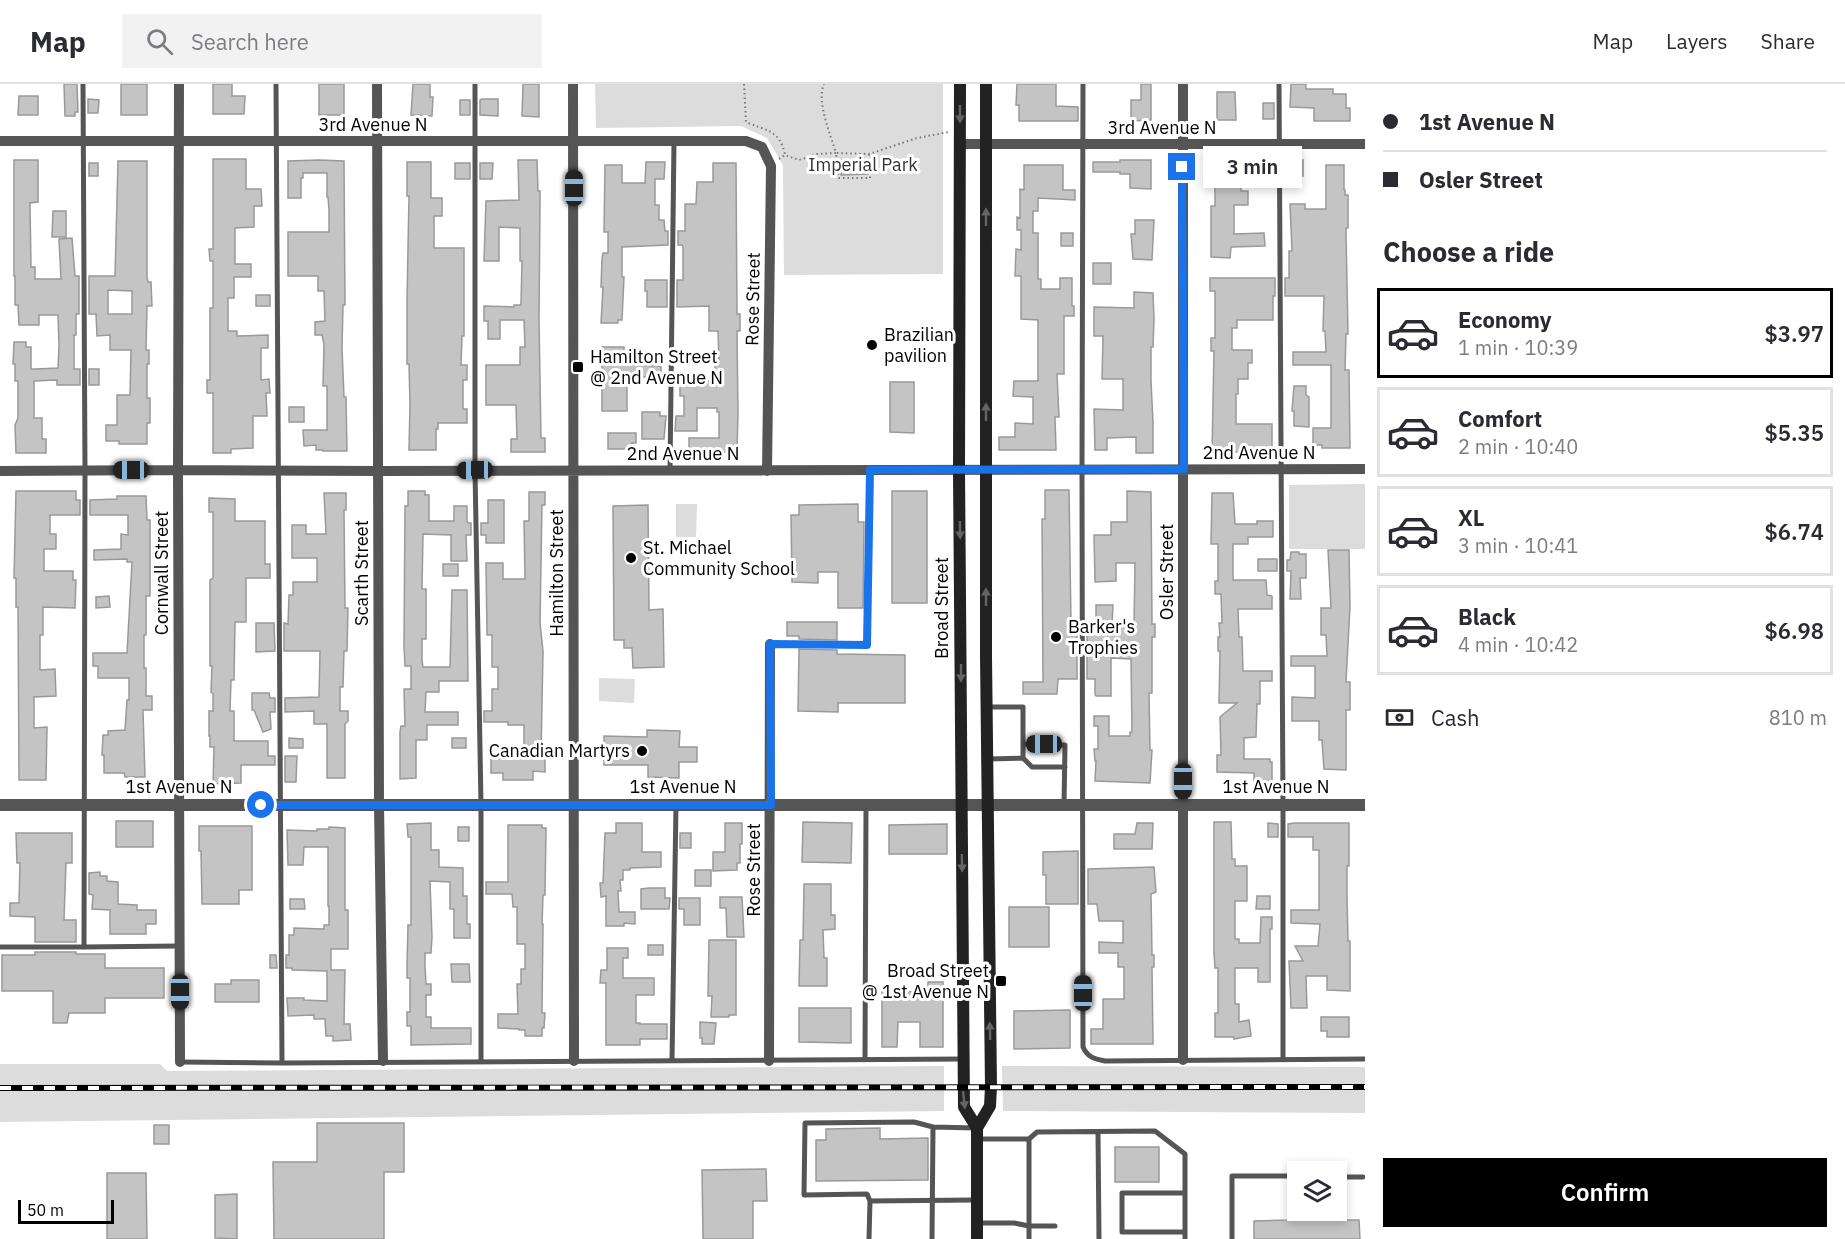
<!DOCTYPE html>
<html lang="en">
<head>
<meta charset="utf-8">
<style>
  :root { --surface:#fff; --page:#f2f2f3; --text:#2b2b33; --muted:#7c7c81; --line:#e1e1e2; --accent:#000 }
  body { margin:0; font-family:"IBM Plex Sans",sans-serif; background:var(--page); color:var(--text); height:100vh; display:flex; flex-direction:column; font-size:22px; white-space:nowrap }
  * { box-sizing:border-box; margin:0 }
  p { font-size:20px; color:var(--muted) }
  .icon { flex:none; width:33px; height:33px; fill:none; stroke:currentColor; stroke-width:2; stroke-linecap:round; stroke-linejoin:round }
  .map { position:relative; flex:1; overflow:hidden }
  .side { display:flex; flex-direction:column; background:var(--surface); width:480px }
  .side>* { flex:none }
  .banner { display:grid; align-content:center; height:132px; padding:0 18px; background:var(--surface) }
  .tools { position:absolute; left:1287px; top:1077px; display:grid; gap:12px }
  .tools a { display:grid; place-items:center; width:60px; height:60px; border-radius:0px; background:var(--surface); box-shadow:0 3px 9px #0003; font-size:30px }
  .scale { position:absolute; left:18px; bottom:15px; width:96px; box-sizing:border-box; padding-left:6px; border:3px solid #000; border-top:0; font-size:16px; line-height:21px; white-space:nowrap; color:#000; -webkit-text-stroke:4px #fff; paint-order:stroke }
  .end { position:absolute; width:27px; height:27px; margin:-14px; border:8px solid #1a73e8; background:#fff; box-shadow:0 0 0 3px #fff }
  .from { border-radius:50% }
  .bubble { position:absolute; height:42px; border-radius:0px; background:var(--surface); box-shadow:0 3px 9px #0003; font-size:20px; font-weight:600; line-height:42px; text-align:center }
  .car { position:absolute; width:18px; height:36px; margin:-18px -9px; border-radius:8px; box-shadow:0 0 4px 2px #0007; background:linear-gradient(#222 24%,#8ab4d8 0 40%,#222 0 76%,#8ab4d8 0 86%,#222 0) }
  .banner b { display:flex; align-items:center; gap:21px; height:57px; font-size:22px }
  .banner b+b { border-top:2px solid var(--line) }
  .banner i { width:15px; height:15px; background:var(--text) }
  ul { padding:0; list-style:none }
  li { display:flex; align-items:center; gap:18px; height:90px; margin:0 12px 9px; padding:0 6px; border:3px solid var(--line); border-radius:0px }
  li div { flex:1 }
  li b { display:block; font-size:22px }
  li em { font-style:normal; font-weight:600 }
  li.current { border-color:var(--accent) }
  li>.icon { width:54px; height:54px; stroke-width:1.5 }
  h2 { padding:0 18px; font-size:27px; line-height:72px }
  .pay { display:flex; align-items:center; gap:15px; height:66px; padding:0 18px; font-size:22px }
  .pay p { margin-inline-start:auto }
  .button { display:flex; gap:12px; margin-top:auto; padding:12px 18px }
  .button a { flex:1; height:69px; border-radius:0px; background:var(--accent); color:#fff; font-size:24px; font-weight:600; line-height:69px; text-align:center }
  header { display:flex; align-items:center; gap:36px; box-sizing:border-box; height:84px; padding:0 30px; background:var(--surface); border-bottom:2px solid var(--line) }
  header strong { font-size:28px }
  nav { display:flex; gap:33px; margin-inline-start:auto; font-size:21px }
  .search { width:420px; height:54px; background:var(--page); display:flex; align-items:center; gap:15px; box-sizing:border-box; padding:0 21px; border-radius:0px; color:var(--muted); font-size:22px }
  main { display:flex; flex:1; min-height:0 }
  .map>svg:first-child { display:block }
</style>
</head>
<body>
<header>
<strong>Map</strong>
<div class="search"><svg class="icon" aria-label="search" viewBox="0 0 24 24"><circle cx="10" cy="10" r="6"/><path d="M15 15l6 6"/></svg>Search here</div>
<nav><a>Map</a><a>Layers</a><a>Share</a></nav>
</header>
<main>
<div class="map">
<svg width="1365" height="1155" viewBox="0 0 1365 1155">
  <rect width="100%" height="100%" fill="#fff"/>
  <path fill="#dcdcdc" d="M595 0H943V190L784 191 783 81 767 54 741 42 596 44Z
    M1365 400V465H1289V401Z
    M676 420H697L696 453H676Z
    M599 594 635 595 634 619 599 617Z
    M0 980H160L167 987 944 982V1027L0 1038Z
    M1002 982 1365 983V1029L1003 1027Z"/>
  <path fill="#c4c4c4" stroke="#999" stroke-width="1.5" fill-rule="evenodd" d="M64 0H77L78 28H75V32H65Z
    M121 0H147V31H121Z
    M213 0H232V12H245L244 30H213Z
    M319 0H344V31H319Z
    M413 0H430V13H433L432 32 411 31Z
    M523 0H539V33L522 32Z
    M1017 0H1056V22L1078 23V37H1019V21H1016Z
    M1141 0H1151V36L1131 37V16H1141Z
    M1291 0H1306V5H1333V10H1346V24H1350V37H1314V24L1290 23Z
    M1217 8H1235L1236 36H1217Z
    M19 12H38V31H18Z
    M88 15 99 16 98 29H88Z
    M482 15H498V32L480 31V16Z
    M460 16H470V31H460Z
    M1263 19H1274V35H1263Z
    M213 75H246V105H261L262 122H254V143L235 144V180H251V193H234V214H228V247H237V252L268 251V264H261V296L269 295 270 309H266L267 332H253V364L231 365V369H213V309H207V296H210V224H213V177H210L209 165H213Z
    M867 75 868 90 841 91V76Z
    M14 76H38V118L30 119 31 183H35V195H61L59 155 72 154 75 192H79V230H76V251H74V285H80V301H57V296L34 297V334H42V355H46V369H16L15 341 18 334V297H15V280H13L14 258H26V263H31V285H36L58 284 59 262 58 231H39V241H19L18 221H15V192H14Z
    M319 76 344 77 345 221H343L342 264 344 313H346L347 367H323V366H316V361L304 362 303 346H327V302H323L324 260 322 251H315V238L325 237 324 207H318V192H288V148H329V126L328 113H327V89H303V94H301V114H288V77Z
    M518 76H537L538 107H540V116L539 236 541 354H545V368H511V355H517L516 321H486V281H520V263H525L524 236H500V255H488V237H484V222L514 223V221H521L522 177H520V144L499 143V177H484L486 117 519 116Z
    M1120 76H1151V105L1130 104V90H1120V88H1093V78H1120Z
    M1287 76H1303V92H1287Z
    M118 77H147V193L148 198H151L152 222H147L146 266H149V280H147V314H150V339H147V360H119V357H106V341H117V311H130L131 266H110V251L97 252 96 230H89V192H115ZM108 206 132 207V230H108Z
    M407 78H431V114H442V132H434V164H464V252H462L461 281H467V296H463V325H467V339H438V345H436V366H409L410 321 409 280H407V216L409 112H407Z
    M646 78H665L664 95H655V121H659V136H664L665 147H668V161L622 163V193H624L622 236H618V239H601L603 203H601L602 175 603 169H608V148H604L605 81H622V99H645Z
    M1240 78 1241 107H1248V121H1234V150L1264 149 1265 162 1231 163 1230 174 1211 173V122H1215V79Z
    M89 79H98V92H89Z
    M455 79H470V95H455Z
    M480 79H493L492 95H480Z
    M713 79H736L737 230H740V247H737L738 330 737 368H689V354H719V328H717V324H697V347H675L676 332H684V312H680V296L715 297V281H719L718 247H709V222L677 223V196H683V163L682 161H678V147H685V120H696L697 98H713Z
    M1024 81H1063V106H1075V116L1038 114V127H1033V149H1038V195H1041V205H1060V194H1072V222H1074V232H1064V290H1057L1059 333H1055L1056 366H999V353H1015V339L1033 340V313L1013 312 1014 297H1038V236L1021 235V192H1015L1016 165 1021 166V146H1017V133L1020 134V105L1024 106Z
    M1326 81H1344V106H1345V111H1348V144H1346V149L1348 250H1346L1345 286H1349L1350 364H1322V361H1313V344H1331V281H1293V268H1326L1325 247H1323L1324 212H1285V194H1289V167H1292L1290 120H1305V125H1326Z
    M53 127H66V153H52Z
    M1135 136H1154L1152 176 1133 175 1131 150H1135Z
    M1061 149H1073V162H1061Z
    M1093 179H1111V200H1093Z
    M1210 194H1275V212H1273V236H1237V244H1232V266H1252V279H1248V295H1238V310H1236V340H1272V368H1212L1214 267H1211V254H1215V207H1210Z
    M645 196H667V223H647V207H645Z
    M1134 208 1153 209 1154 235 1153 263H1151V297L1153 338V369H1136V353L1107 354V366H1095L1094 325 1123 326V295H1102L1103 252H1094V223L1134 224Z
    M256 211H270V222H256Z
    M602 263H624V281L661 282V293H633V295H627V327H602Z
    M89 285H99V301H89Z
    M890 298H914V349L890 348Z
    M1294 302H1306V311L1309 313V343L1294 342V327H1292Z
    M289 323H304V338H289Z
    M642 328H660V332H666L664 355H642Z
    M608 349H636V359H632V365H608Z
    M1045 406H1069L1071 538H1077V595H1058L1057 610H1023V598H1043L1042 435H1045Z
    M16 407H76V416H80V431H50V450H56V465H44V487H73V496H76L75 524 43 523V551H40V586L55 585 56 612 34 613V644L47 643 46 696H19L18 523H16V494H14Z
    M408 407H425V411H429V437H454V422H467V437L468 439H471V451H466L467 477H451V451L423 450 422 505H426V555H422V576L423 583H450L452 506H467L468 597H439V608H426L425 628H458V641H427V656H416V694L400 695V648L401 642H405L404 605H411V582H405L404 562 405 422H408Z
    M892 407H927V519H892Z
    M1127 407 1151 408 1152 540H1155V553H1152V609H1149L1150 666H1152L1150 699 1095 697 1096 677H1095L1094 665H1098V642H1094V632H1109V652H1130V648H1132L1131 575 1111 574V612H1096L1095 610V595H1087V538H1096V521H1113L1112 540H1134L1135 479H1116V497L1095 498 1094 451H1111V438H1127Z
    M529 408H545V421H542L540 539 543 567 541 674H545V688L533 687V696H503V689H491V674H524V641H508V638H484V627H492V605H498V583H492V551H487L486 479H503V495H525L524 437H529Z
    M324 409H346V426H344L345 524H348L347 567H344L343 603H340V627H348V637L345 640V694H327V640H314V627L285 628V614L319 613 320 567H284V539L288 540 289 511H293V498H317V474H292V441H306V450H326Z
    M1212 409H1233L1235 440H1257V437H1273V453H1248V460H1233V496H1266L1267 511 1272 512V525H1238L1239 553H1242L1243 587H1272V597H1260V620H1257L1256 653 1244 654V675H1270V678H1272V697H1254V689L1217 688V671H1221L1220 633 1237 619H1219L1220 567H1218V553H1220L1219 539H1222L1221 510H1215V497H1218V460H1211Z
    M117 412H146L147 436H150V512H146V551H144V584H146V612H152V626H143L145 693H125L124 689H104V671H102L103 651H108V647L125 646 127 616H129V594H98V582H93V569H127L132 478H127V475L94 476V466L121 465V450L128 451V431H90V416L117 415Z
    M209 414 235 415V437H265V480H270V494H246V538H235L234 596H231L230 627H234V657H268V672H275V681H241V699L213 700 214 663H210V652H209V627H213V610L211 608 212 582H210V496L213 494V428H209Z
    M488 416H504V459H486V451H481V439H488Z
    M858 420V438H864L863 524H838V488H818V499L792 498 791 431H799V421Z
    M648 421 649 526 663 525 664 583 633 584 632 564H624V556H614L613 422Z
    M1328 466H1349L1350 522 1346 598H1350V626H1346V686L1324 685 1322 656H1319V637H1292V613L1315 614V582H1291V572H1327L1326 551H1321V524H1331Z
    M1291 468H1299V470H1306V494H1300L1301 515H1290L1291 487H1287V476H1290Z
    M1258 475H1277V487H1258Z
    M443 480H458V492H443Z
    M109 512 110 523 96 524V513Z
    M787 538H837V556L799 555V552H787Z
    M256 539H274L275 567 256 568Z
    M799 565 837 566V570L905 571V619H838V628L798 627Z
    M252 609H269L270 614H275V628H270L271 645 263 648 254 626H252Z
    M647 646 680 647 679 663H697V678H679V694L648 693V681H604V652L647 653Z
    M289 654 303 655V664H289Z
    M452 654H466V664H452Z
    M285 672H297L296 698H285Z
    M116 737H153V763H116Z
    M803 738 852 739 851 779 802 778Z
    M1214 738H1231L1232 775H1235V782H1247V817H1235V855H1239V859H1260L1261 833H1272V845H1270V898H1258V884H1235V920H1239V938L1249 936 1251 952 1234 955V953H1215V929H1218V884H1215L1214 869Z
    M431 739V766H439V783L463 784V812H467V840H470V854H454V825H450V798L430 797 432 853 431 869H425V882L426 900H431V911H426V933H431V944H471V960L411 961V942H407V928H410V894H407V882L408 841H411V753H408L407 740Z
    M616 739H642V768H661V783L630 784V786H623V796H620L621 807H618L619 828H635V840L624 839V842H606V812L601 813 600 799H603L605 749H616Z
    M725 739H742V760H740V779H737V786L713 787V768H725Z
    M1137 739H1153L1152 765H1114V750H1135Z
    M1268 739 1278 740V753H1268Z
    M1295 739H1349V782H1347V810L1348 857H1350V907L1327 906V892H1306L1307 924H1291L1289 877H1303L1295 862H1318L1320 840 1291 839V826H1319V766H1313V753H1288V740Z
    M947 740V770H889V741Z
    M508 741H542V744H546L545 811H543L542 840H543L542 929H545L544 944H542V952H525V946H519V945L498 944V930H518L517 900H521V885H525V860H517V823H513L512 810H486V798H508Z
    M199 742H252V806H239V820H202L201 767H199Z
    M329 743 345 744V826H348V865H331V886H345L344 940H350L351 956 333 957V952H326L325 935H314V931L288 932 287 914H304V916L327 917V887L292 886V884H286V871H289V851H294V844L324 845V841H329V822H328V763H304L303 781H288L287 746 317 747V745H329Z
    M458 743H469V757H458Z
    M16 749H72V779H66L64 836H76V858H35V833L10 832V819H19L20 779H17Z
    M680 749H691V764H680Z
    M1078 767V820H1046V791H1043V768Z
    M1154 783 1156 808 1151 810 1152 871H1154V883H1152L1153 960H1091V945H1103V915H1124V883H1118V869H1099V858L1123 859V837H1099L1097 820H1088V785Z
    M695 786H711V802H695Z
    M100 788V792H107V797L118 798V820L137 821V826H156V840H146V850H110V826L92 825 93 811 89 810V789Z
    M804 800H831V831H835V845L823 846 824 874H827V902H799L800 856H803Z
    M649 804H665V814H670L669 825H641V805Z
    M1257 812H1270V825H1256Z
    M720 813H742L744 853H727L726 824H720Z
    M679 814H700V841H684V825H679Z
    M290 815H304L305 825H290Z
    M1009 823H1049V863H1009Z
    M709 856H736V931H729V933H711L712 912H708Z
    M648 861H663V871H648Z
    M607 864H628V874H623V894H654V911H636V939H640V940H667V955H640V961H606V899H600L601 886H607Z
    M35 868H76V870H105V884H164V914H105V929H69L67 939H53V907H2V871H35Z
    M270 871H276L277 884H270Z
    M451 880H469L470 898H452Z
    M231 896H259V918H215V900H231Z
    M928 898H943V963H920V938H898L897 963H882V907L928 908Z
    M799 924H851V959L799 958Z
    M1070 926V964L1014 965V927Z
    M1321 933H1349V953H1327V947H1321Z
    M700 938 716 939 714 960H702V954H700Z
    M317 1039H404V1088H384V1155H274L273 1078H317Z
    M154 1041H169V1060H154Z
    M880 1044V1055L928 1054V1096L816 1097V1056H826V1045Z
    M1115 1063H1159V1098H1115Z
    M766 1085 767 1117H753V1155H703L702 1086Z
    M107 1089H146L147 1155H107Z
    M237 1110V1155L215 1154V1111Z
    M1288 1126H1326V1136H1359L1360 1155H1254V1137L1288 1136Z"/>
  <g fill="none" stroke-linecap="round" stroke-linejoin="round">
    <path stroke="#777" stroke-width="2" stroke-dasharray="1.5 3" stroke-linecap="butt" d="M744 0 746 38C766 47 779 45 785 70
      M869 70 870 94H839L836 69 869 70 917 54 949 48
      M779 75 785 71 799 76 817 70 836 69C831 52 816 17 824 0"/>
    <path stroke="#555" stroke-width="5" d="M276 0 282 979
      M475 0V386L481 721V977
      M1083 0 1082 385 1083 963C1088 974 1095 975 1105 977L1365 975
      M1279 0 1283 721V975
      M670 386 674 57
      M770 560 867 561 870 386
      M988 623H1023V674L989 675
      M1023 660 1065 661 1064 721
      M1023 674 1032 683H1065
      M0 863H84L85 386 83 0
      M84 863 179 862
      M865 976 866 721
      M672 977 676 721
      M180 978 282 979 964 975
      M933 1043 914 1038 805 1039 804 1111 867 1110 870 1117 975 1116
      M1098 1048 1099 1155
      M979 1055H1029V1155
      M1029 1055 1037 1048 1155 1047 1185 1070V1155
      M1336 1093H1363
      M1185 1109H1122V1148H1185
      M977 1139H1014L1029 1142H1055
      M869 1155 870 1117
      M932 1155 933 1043 976 1044
      M1232 1155V1092H1298"/>
    <path stroke="#555" stroke-width="10" d="M179 0 178 386 180 978
      M377 0 379 721 383 977
      M573 0 574 977
      M1183 0V976
      M0 57H746L762 63 771 82 767 387
      M959 60H1365
      M0 387 178 386 378 387 1365 385
      M769 977 770 560"/>
    <path stroke="#555" stroke-width="12" d="M0 721H1365"/>
    <path stroke="#222" stroke-width="12" d="M960 0 959 387 964 1023 977 1044
      M977 1155V1044L990 1022 991 1003 986 572V0"/>
    <g stroke="#000" stroke-width="6">
      <path id="rail" d="M0 1004 1365 1003"/>
    </g>
    <use href="#rail" stroke="#fff" stroke-width="4" stroke-dasharray="11" stroke-linecap="butt"/>
  </g>
  <defs><path id="oneway-solid" d="M-6-.8H1V-3.2L6.5 0L1 3.2V.8H-6Z" transform="scale(1.5)"/></defs>
  <g fill="#646464">
    <use href="#oneway-solid" transform="translate(960 30) rotate(90)"/>
    <use href="#oneway-solid" transform="translate(986 133) rotate(-90)"/>
    <use href="#oneway-solid" transform="translate(986 328) rotate(-90)"/>
    <use href="#oneway-solid" transform="translate(960 446) rotate(89)"/>
    <use href="#oneway-solid" transform="translate(986 513) rotate(-90)"/>
    <use href="#oneway-solid" transform="translate(961 589) rotate(90)"/>
    <use href="#oneway-solid" transform="translate(962 779) rotate(89)"/>
    <use href="#oneway-solid" transform="translate(990 947) rotate(-91)"/>
    <use href="#oneway-solid" transform="translate(964 1016) rotate(84)"/>
  </g>
  <g fill="none" stroke-linecap="round" stroke-linejoin="round">
    <path stroke="#1a73e8" stroke-width="8" d="M261 721H771L770 560 867 561 870 386 1184 385 1182 83"/>
  </g>
  <g fill="#000" stroke="#fff" stroke-width="2">
    <circle cx="872" cy="261" r="6"/>
    <rect x="572" y="277" width="12" height="12" rx="3"/>
    <circle cx="631" cy="474" r="6"/>
    <circle cx="1056" cy="553" r="6"/>
    <circle cx="642" cy="667" r="6"/>
    <rect x="995" y="891" width="12" height="12" rx="3"/>
  </g>
  <g text-anchor="middle" stroke-width="6" stroke-linejoin="round" paint-order="stroke">
    <g font-size="18" fill="#000" stroke="#fff">
      <text x="373" y="47">3rd Avenue N</text>
      <text x="1162" y="50">3rd Avenue N</text>
      <text transform="translate(753 215) rotate(-89)" y="6">Rose Street</text>
      <text x="1259" y="375">2nd Avenue N</text>
      <text x="683" y="376">2nd Avenue N</text>
      <text transform="translate(1167 488) rotate(-90)" y="6">Osler Street</text>
      <text transform="translate(162 489) rotate(-90)" y="6">Cornwall Street</text>
      <text transform="translate(362 489) rotate(-90)" y="6">Scarth Street</text>
      <text transform="translate(557 489) rotate(-90)" y="6">Hamilton Street</text>
      <text transform="translate(942 524) rotate(-90)" y="6">Broad Street</text>
      <text x="179" y="709">1st Avenue N</text>
      <text x="683" y="709">1st Avenue N</text>
      <text x="1276" y="709">1st Avenue N</text>
      <text transform="translate(754 786) rotate(-90)" y="6">Rose Street</text>
    </g>
    <g font-size="18" fill="#333" stroke="#fff">
      <text x="863" y="87">Imperial Park</text>
    </g>
    <g font-size="18" fill="#000" stroke="#fff" text-anchor="start">
      <text x="884" y="257">Brazilian<tspan x="884" dy="21">pavilion</tspan></text>
      <text x="590" y="279">Hamilton Street<tspan x="590" dy="21">@ 2nd Avenue N</tspan></text>
      <text x="643" y="470">St. Michael<tspan x="643" dy="21">Community School</tspan></text>
      <text x="1068" y="549">Barker's<tspan x="1068" dy="21">Trophies</tspan></text>
      <text x="630" y="673" text-anchor="end">Canadian Martyrs</text>
      <text x="989" y="893" text-anchor="end">Broad Street<tspan x="989" dy="21">@ 1st Avenue N</tspan></text>
    </g>
  </g>
</svg>
<div class="tools">
<a><svg class="icon" aria-label="layers" viewBox="0 0 24 24"><path d="M12 4l9 5-9 5-9-5zM3 14l9 5 9-5"/></svg></a>
</div>
<div class="scale">50 m</div>
<i class="end from" style="left:261px;top:721px"></i>
<i class="end" style="left:1182px;top:83px"></i>
<div class="bubble" style="left:1203px;top:62px;width:99px">3 min</div>
<i class="car" style="left:574px;top:104px;rotate:0deg"></i>
<i class="car" style="left:131px;top:386px;rotate:270deg"></i>
<i class="car" style="left:475px;top:386px;rotate:269deg"></i>
<i class="car" style="left:1044px;top:660px;rotate:270deg"></i>
<i class="car" style="left:1183px;top:697px;rotate:180deg"></i>
<i class="car" style="left:180px;top:908px;rotate:180deg"></i>
<i class="car" style="left:1083px;top:909px;rotate:0deg"></i>
</div>
<section class="side">
<div class="banner">
<b><i class="from"></i>1st Avenue N</b>
<b><i></i>Osler Street</b>
</div>
<h2>Choose a ride</h2>
<ul>
<li class="current"><svg class="icon" aria-label="car" viewBox="0 0 24 24"><path d="M5 17H2v-5l4-1 3-4h7l3 4 3 1v5h-3M9 17h6M6 11h13"/><circle cx="7" cy="17" r="2"/><circle cx="17" cy="17" r="2"/></svg><div><b>Economy</b><p>1 min · 10:39</p></div><em>$3.97</em></li>
<li><svg class="icon" aria-label="car" viewBox="0 0 24 24"><path d="M5 17H2v-5l4-1 3-4h7l3 4 3 1v5h-3M9 17h6M6 11h13"/><circle cx="7" cy="17" r="2"/><circle cx="17" cy="17" r="2"/></svg><div><b>Comfort</b><p>2 min · 10:40</p></div><em>$5.35</em></li>
<li><svg class="icon" aria-label="car" viewBox="0 0 24 24"><path d="M5 17H2v-5l4-1 3-4h7l3 4 3 1v5h-3M9 17h6M6 11h13"/><circle cx="7" cy="17" r="2"/><circle cx="17" cy="17" r="2"/></svg><div><b>XL</b><p>3 min · 10:41</p></div><em>$6.74</em></li>
<li><svg class="icon" aria-label="car" viewBox="0 0 24 24"><path d="M5 17H2v-5l4-1 3-4h7l3 4 3 1v5h-3M9 17h6M6 11h13"/><circle cx="7" cy="17" r="2"/><circle cx="17" cy="17" r="2"/></svg><div><b>Black</b><p>4 min · 10:42</p></div><em>$6.98</em></li>
</ul>
<div class="pay"><svg class="icon" aria-label="cash" viewBox="0 0 24 24"><path d="M3 7h18v10H3z"/><circle cx="12" cy="12" r="2"/></svg>Cash<p>810 m</p></div>
<div class="button"><a>Confirm</a></div>
</section>
</main>
</body>
</html>
